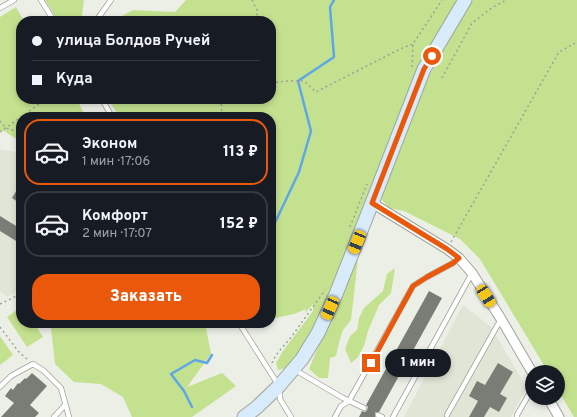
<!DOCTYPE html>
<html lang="ru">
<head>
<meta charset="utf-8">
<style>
  :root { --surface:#171b24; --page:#20242c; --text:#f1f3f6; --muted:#9ea1a6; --line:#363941; --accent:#ea580c }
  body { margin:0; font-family:Overpass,sans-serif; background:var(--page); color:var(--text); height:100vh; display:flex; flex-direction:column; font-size:15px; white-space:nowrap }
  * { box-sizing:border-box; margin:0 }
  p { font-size:13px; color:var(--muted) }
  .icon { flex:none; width:22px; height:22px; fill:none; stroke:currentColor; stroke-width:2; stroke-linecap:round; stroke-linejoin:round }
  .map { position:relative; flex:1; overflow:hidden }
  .sheet { position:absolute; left:16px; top:112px; width:260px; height:216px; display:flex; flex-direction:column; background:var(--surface); border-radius:16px; box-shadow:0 2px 6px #0003 }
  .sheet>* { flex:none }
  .hud { position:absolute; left:16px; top:16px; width:260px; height:88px; border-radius:16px; box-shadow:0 2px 6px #0003; display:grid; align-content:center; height:88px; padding:0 16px; background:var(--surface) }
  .fabs { position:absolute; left:525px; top:365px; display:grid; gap:8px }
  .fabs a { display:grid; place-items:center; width:40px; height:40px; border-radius:50%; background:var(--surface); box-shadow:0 2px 6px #0003; font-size:20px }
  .end { position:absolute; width:18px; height:18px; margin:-9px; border:5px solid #ea580c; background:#fff; box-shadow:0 0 0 2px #fff }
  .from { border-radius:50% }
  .bubble { position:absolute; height:28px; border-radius:14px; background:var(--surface); box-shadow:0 2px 6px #0003; font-size:13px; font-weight:800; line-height:28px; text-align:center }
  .car { position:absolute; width:12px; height:24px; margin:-12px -6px; border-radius:5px; box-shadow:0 0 3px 1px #0007; background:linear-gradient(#f5c518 24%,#345 0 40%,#f5c518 0 76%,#345 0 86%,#f5c518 0) }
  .hud b { display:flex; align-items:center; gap:14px; height:38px; font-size:15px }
  .hud b+b { border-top:1px solid var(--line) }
  .hud i { width:10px; height:10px; background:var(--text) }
  ul { padding:7px 0 0; list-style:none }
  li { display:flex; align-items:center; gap:12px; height:66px; margin:0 8px 6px; padding:0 8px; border:2px solid var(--line); border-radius:16px }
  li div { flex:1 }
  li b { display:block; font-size:15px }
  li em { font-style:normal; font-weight:800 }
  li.current { border-color:var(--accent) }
  li>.icon { width:36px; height:36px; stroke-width:1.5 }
  .cta { display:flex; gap:8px; margin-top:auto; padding:8px 16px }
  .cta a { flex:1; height:46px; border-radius:16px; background:var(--accent); color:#fff; font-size:16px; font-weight:800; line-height:46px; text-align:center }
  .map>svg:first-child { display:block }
</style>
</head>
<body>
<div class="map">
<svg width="577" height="417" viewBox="0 0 577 417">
  <rect width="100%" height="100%" fill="#ebefe6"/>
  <path fill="#e0e6d6" d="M0 149 21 153V288L8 297 0 292Z
    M463 305 491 327 527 388 511 417H404Z"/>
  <path fill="#c4e18f" d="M45 0H84L82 15 87 21H58Z
    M186 0H459L315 327 306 340 298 354 287 368 278 370 276 363 283 351 313 311V304L305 313 306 309 294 314 271 319V117H119L108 99H271V21H113L133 10 175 12Z
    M473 0H577V417H574L558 390V372H548L480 259 460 239 404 211 389 208 382 200V192L421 91 451 36Z
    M16 7 24 21H21V99H73L78 102 86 117H21V142L4 131H0V17Z
    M358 259 351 320 343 330 339 342 336 356 330 358 328 378H319L309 369 316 352Z
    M395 268 391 293 379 305 368 331 364 346 358 357 351 363 345 349 350 336 357 330 359 318 364 308 383 291 387 274Z
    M21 307V323H34L43 337 27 347 7 317Z
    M76 323H205L211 354 187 387 222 373 236 386 192 417H132L123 397 101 384 74 382 55 364 51 328Z
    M0 336 13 355 0 365Z"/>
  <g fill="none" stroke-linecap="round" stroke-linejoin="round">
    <path stroke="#5ea7e6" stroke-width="2.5" d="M272 229 299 172 311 131 298 81 334 57 330 7 334 0
      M192 407 184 391 171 374 195 360 207 363 212 355"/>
  </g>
  <path fill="#7a7d75" d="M21 183V204L12 198Z
    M0 216 21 229V244L0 231Z
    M429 291 442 298 379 412H376L375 413V417H359L362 411 365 412 367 410 368 407 366 405Z
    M498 363 513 372 500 394 507 398 499 412 490 407 484 417H469L478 401 469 396 477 381 485 385Z
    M32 373 47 386 30 405 39 413 35 417H1L14 403 5 396 11 388 13 390 18 383 19 384 25 378 26 379Z"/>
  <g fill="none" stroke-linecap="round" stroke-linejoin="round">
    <g stroke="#a0a39b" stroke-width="6">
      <path id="lane" d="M41 0 54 21
        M0 8 14 0
        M96 21 111 0
        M102 99 112 117
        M239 323 279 386 280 399 291 417
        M295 370 343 398 364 408
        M0 387 11 376 33 364 44 371 61 388 69 417
        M378 415 382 417
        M447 415 501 319
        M54 417 65 405
        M335 417 341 406 349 401 413 286 427 277 453 263 459 258
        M393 417 472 273
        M517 417V415L532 389"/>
    </g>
    <g stroke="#a0a39b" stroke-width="11">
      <path id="street" d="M372 203 447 249 459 258 472 273 501 319 532 372
        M548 398 559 417"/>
    </g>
    <g stroke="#a0a39b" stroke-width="15">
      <path id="secondary" d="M244 417 256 408 279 386 302 359 318 333 336 294 372 203 424 69 465 0"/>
    </g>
    <path stroke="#9ea19a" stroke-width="1.5" stroke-dasharray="2 3" stroke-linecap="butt" d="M252 0 258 12 255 21
      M412 67 413 44 442 0
      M442 78 472 23 493 7 506 0
      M271 83 287 81H304L316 92 400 49 413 44
      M221 99 222 117
      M21 117 46 99
      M0 121 6 128 21 133
      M0 132 21 117
      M350 227 367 184
      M451 242 559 52 577 42
      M0 304 21 294
      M0 327 18 351 28 360
      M272 363 276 355 292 336 325 290"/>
    <use href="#lane" stroke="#fff" stroke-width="4.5"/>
    <use href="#street" stroke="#fff" stroke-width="9"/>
    <use href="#secondary" stroke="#d8ebfa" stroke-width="13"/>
  </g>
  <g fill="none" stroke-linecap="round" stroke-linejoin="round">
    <path stroke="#ea580c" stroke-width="5" d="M371 363 413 286 427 277 453 263 459 258 447 249 372 203 424 69 432 56"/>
  </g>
</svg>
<div class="fabs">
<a><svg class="icon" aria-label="layers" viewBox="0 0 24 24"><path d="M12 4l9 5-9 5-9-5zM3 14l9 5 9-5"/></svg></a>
</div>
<i class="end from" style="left:432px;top:56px"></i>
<i class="end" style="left:371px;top:363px"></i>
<div class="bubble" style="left:385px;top:349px;width:66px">1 мин</div>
<i class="car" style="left:357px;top:242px;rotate:202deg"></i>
<i class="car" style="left:486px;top:296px;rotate:148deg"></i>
<i class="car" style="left:330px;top:308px;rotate:204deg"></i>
<div class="hud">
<b><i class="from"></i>улица Болдов Ручей</b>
<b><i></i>Куда</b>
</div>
<section class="sheet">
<ul>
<li class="current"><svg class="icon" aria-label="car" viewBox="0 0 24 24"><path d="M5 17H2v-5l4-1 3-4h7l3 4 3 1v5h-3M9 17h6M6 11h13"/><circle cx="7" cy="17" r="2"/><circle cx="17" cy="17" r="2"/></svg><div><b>Эконом</b><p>1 мин · 17:06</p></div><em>113 ₽</em></li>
<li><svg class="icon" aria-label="car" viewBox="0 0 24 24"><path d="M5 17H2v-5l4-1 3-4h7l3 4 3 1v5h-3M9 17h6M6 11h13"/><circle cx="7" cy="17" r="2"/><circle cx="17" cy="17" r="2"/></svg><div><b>Комфорт</b><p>2 мин · 17:07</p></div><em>152 ₽</em></li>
</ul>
<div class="cta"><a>Заказать</a></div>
</section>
</div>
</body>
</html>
